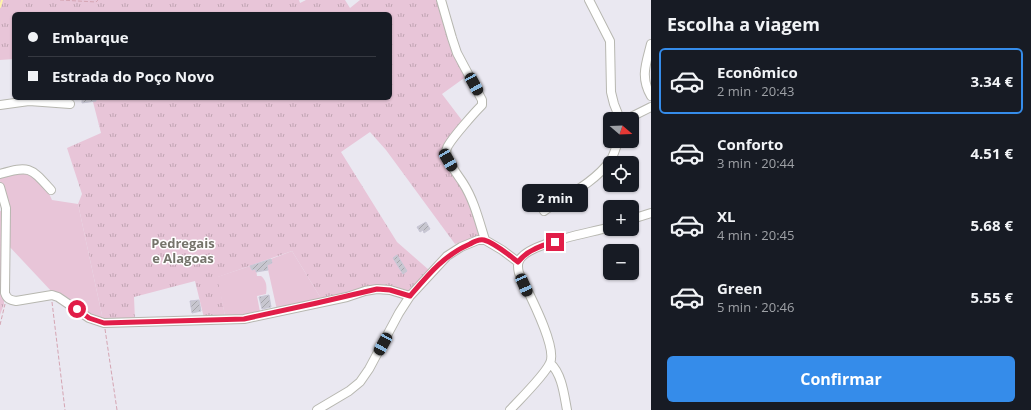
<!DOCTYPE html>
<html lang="pt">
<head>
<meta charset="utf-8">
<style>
  :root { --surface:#171b24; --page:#20242c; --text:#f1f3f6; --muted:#9ea1a6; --line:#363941; --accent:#358cea }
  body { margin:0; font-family:"Open Sans",sans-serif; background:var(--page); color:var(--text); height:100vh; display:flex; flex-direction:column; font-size:15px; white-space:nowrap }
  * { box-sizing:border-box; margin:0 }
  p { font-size:13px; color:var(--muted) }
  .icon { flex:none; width:22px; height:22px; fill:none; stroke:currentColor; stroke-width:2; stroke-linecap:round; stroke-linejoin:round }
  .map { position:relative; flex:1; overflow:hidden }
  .details { display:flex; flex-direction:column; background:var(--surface); width:380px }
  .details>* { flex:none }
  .top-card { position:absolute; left:12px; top:12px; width:380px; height:88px; border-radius:6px; box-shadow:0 1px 3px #0004; display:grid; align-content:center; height:88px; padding:0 16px; background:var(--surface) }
  .needle { width:26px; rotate:109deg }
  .controls { position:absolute; left:603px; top:112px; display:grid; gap:8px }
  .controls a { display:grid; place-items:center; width:36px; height:36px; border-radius:6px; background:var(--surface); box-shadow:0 1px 3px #0004; font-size:20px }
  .end { position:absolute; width:18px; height:18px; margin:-9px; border:5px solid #e11d48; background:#fff; box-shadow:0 0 0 2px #fff }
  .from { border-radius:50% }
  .bubble { position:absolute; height:28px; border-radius:6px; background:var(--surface); box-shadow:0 1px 3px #0004; font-size:13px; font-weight:700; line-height:28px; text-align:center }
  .car { position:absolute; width:12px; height:24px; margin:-12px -6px; border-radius:5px; box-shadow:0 0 3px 1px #0007; background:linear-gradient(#222 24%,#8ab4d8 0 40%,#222 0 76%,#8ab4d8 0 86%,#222 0) }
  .top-card b { display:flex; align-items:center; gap:14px; height:38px; font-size:15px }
  .top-card b+b { border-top:1px solid var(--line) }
  .top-card i { width:10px; height:10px; background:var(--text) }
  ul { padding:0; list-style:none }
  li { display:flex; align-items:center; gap:12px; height:66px; margin:0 8px 6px; padding:0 8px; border:2px solid transparent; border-radius:6px }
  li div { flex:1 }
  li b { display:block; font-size:15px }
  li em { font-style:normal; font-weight:700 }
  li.on { border-color:var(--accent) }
  li>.icon { width:36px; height:36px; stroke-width:1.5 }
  h2 { padding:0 16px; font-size:18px; line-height:48px }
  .action { display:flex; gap:8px; margin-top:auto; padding:8px 16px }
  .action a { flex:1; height:46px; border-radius:6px; background:var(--accent); color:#fff; font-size:16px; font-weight:700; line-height:46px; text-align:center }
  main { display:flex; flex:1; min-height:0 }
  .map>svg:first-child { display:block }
</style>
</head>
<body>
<main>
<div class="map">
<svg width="651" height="410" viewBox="0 0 651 410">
  <defs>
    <pattern id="grass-tufts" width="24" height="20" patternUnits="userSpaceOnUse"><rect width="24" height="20" fill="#e8c5d8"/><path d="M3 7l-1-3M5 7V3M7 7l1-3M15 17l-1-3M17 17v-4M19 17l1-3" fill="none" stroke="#c0a4b2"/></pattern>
    <pattern id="building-hatch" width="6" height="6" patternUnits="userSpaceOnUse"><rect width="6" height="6" fill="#c7c6cf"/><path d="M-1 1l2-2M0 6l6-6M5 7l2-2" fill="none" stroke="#a5a5ab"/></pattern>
  </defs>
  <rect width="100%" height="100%" fill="#eae8f1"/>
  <path fill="url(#grass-tufts)" d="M0 0H299L300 3 306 0H345L350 8 360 0H438L467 76 442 94 464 123 442 151 450 170 468 196 479 234 478 237 455 244 386 150 370 132 341 152 397 242 429 270 409 290 403 291 380 285 322 300 292 251 218 277 225 316 204 318 195 281 134 297 135 321 103 320 78 204 82 194 67 148 101 133 92 98H390V14H14V59L0 60Z
    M0 211 4 212V304L0 315Z"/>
  <path fill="#e8c5d8" d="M27 171 46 187 52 200 78 204 103 320 94 316 65 296 53 293 8 245 4 192 0 181V177Z
    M292 251 322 300 277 310 267 265 272 263 271 259Z
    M250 266 252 270 256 269 257 276H261C267 281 267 287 266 294L257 296 260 312 242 315 225 316 217 277Z"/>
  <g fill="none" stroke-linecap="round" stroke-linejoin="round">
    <path stroke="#fff4a9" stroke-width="2" d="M0 7 2 0"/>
  </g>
  <path fill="url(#building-hatch)" stroke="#c8c6d6" d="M82 98H96V101L82 103Z
    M426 222 430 229 424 233 423 230 420 232 417 227Z
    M397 255 407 271 403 274 393 258Z
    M271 259 272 263 267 265 268 270 256 272V269L252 270 250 266Z
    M269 295 271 307 262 309 259 297Z
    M199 300 201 311 192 313 190 301Z"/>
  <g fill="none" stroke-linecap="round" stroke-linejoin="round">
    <g stroke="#b7b7b0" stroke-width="10">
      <path id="minor" d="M441 0 452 38 457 53 482 100V105C475 112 450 140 447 148 443 157 458 175 463 183 474 200 479 221 485 240
        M589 0 610 41 611 92 614 104 620 119
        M651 44C646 64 640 77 651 96
        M0 105 29 101 70 104
        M627 119 651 107
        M0 174C30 165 31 168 51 190
        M0 187 6 208 5 293C7 299 10 300 16 301L52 295 58 297 89 318 104 323 244 319 347 297 365 291 377 289 390 290 410 296
        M544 211C566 196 594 183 610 161 614 155 616 148 618 141
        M632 219 651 213
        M550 363C562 374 564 394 567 410
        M317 410 349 391 360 382 369 369 399 313 410 296 447 256 461 247 478 240H485L502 250 518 262
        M510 410C521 398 544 376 550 363 558 347 527 290 519 273 518 269 517 265 519 261 526 243 591 233 610 227"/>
    </g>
    <path stroke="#d5a5b3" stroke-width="1" stroke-dasharray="4 2" stroke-linecap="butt" d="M60 0 96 2 98 0
      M52 302 65 410
      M0 325 5 304
      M105 329 117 410"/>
    <use href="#minor" stroke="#fff" stroke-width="8"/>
  </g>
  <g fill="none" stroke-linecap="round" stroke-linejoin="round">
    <path stroke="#e11d48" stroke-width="5" d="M77 309 89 318 104 323 244 319 317 303 377 289 390 290 410 296C428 275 444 255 470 244 475 241 479 239 484 240 495 243 509 255 518 262 527 250 542 245 555 242"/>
  </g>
  <g text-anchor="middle" stroke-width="3" stroke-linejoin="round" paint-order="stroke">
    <g font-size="13" font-weight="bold" fill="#75746b" stroke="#fff">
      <text x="183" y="248">Pedregais<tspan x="183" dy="15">e Alagoas</tspan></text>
    </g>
  </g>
</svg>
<div class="controls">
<a><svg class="needle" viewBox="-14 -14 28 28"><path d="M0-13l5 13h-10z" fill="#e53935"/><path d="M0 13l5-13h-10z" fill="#9ea1a6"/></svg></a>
<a><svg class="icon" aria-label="locate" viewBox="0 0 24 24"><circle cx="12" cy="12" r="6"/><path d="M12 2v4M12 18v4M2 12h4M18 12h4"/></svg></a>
<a>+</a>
<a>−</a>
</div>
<i class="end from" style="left:77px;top:309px"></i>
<i class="end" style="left:555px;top:242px"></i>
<div class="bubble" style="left:522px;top:184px;width:66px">2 min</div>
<i class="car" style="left:474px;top:84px;rotate:151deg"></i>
<i class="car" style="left:448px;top:160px;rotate:150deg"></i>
<i class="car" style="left:524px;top:285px;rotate:156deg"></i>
<i class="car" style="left:383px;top:344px;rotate:209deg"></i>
<div class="top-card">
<b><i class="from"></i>Embarque</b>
<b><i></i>Estrada do Poço Novo</b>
</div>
</div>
<section class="details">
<h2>Escolha a viagem</h2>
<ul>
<li class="on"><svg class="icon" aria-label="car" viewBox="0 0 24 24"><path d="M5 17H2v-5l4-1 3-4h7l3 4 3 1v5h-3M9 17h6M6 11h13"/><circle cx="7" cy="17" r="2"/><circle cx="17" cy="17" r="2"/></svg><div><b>Econômico</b><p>2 min · 20:43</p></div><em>3.34 €</em></li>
<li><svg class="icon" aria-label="car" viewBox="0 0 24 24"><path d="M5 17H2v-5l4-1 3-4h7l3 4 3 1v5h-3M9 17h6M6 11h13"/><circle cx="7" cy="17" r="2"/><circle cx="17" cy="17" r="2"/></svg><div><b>Conforto</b><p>3 min · 20:44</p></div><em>4.51 €</em></li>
<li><svg class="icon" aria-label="car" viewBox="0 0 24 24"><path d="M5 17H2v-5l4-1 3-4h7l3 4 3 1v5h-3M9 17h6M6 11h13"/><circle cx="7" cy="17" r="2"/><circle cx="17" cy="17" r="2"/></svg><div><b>XL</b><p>4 min · 20:45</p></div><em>5.68 €</em></li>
<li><svg class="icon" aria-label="car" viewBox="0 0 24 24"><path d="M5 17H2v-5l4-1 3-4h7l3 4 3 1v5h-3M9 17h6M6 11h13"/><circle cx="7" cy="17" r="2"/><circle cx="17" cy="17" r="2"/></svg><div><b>Green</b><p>5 min · 20:46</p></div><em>5.55 €</em></li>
</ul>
<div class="action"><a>Confirmar</a></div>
</section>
</main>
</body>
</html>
